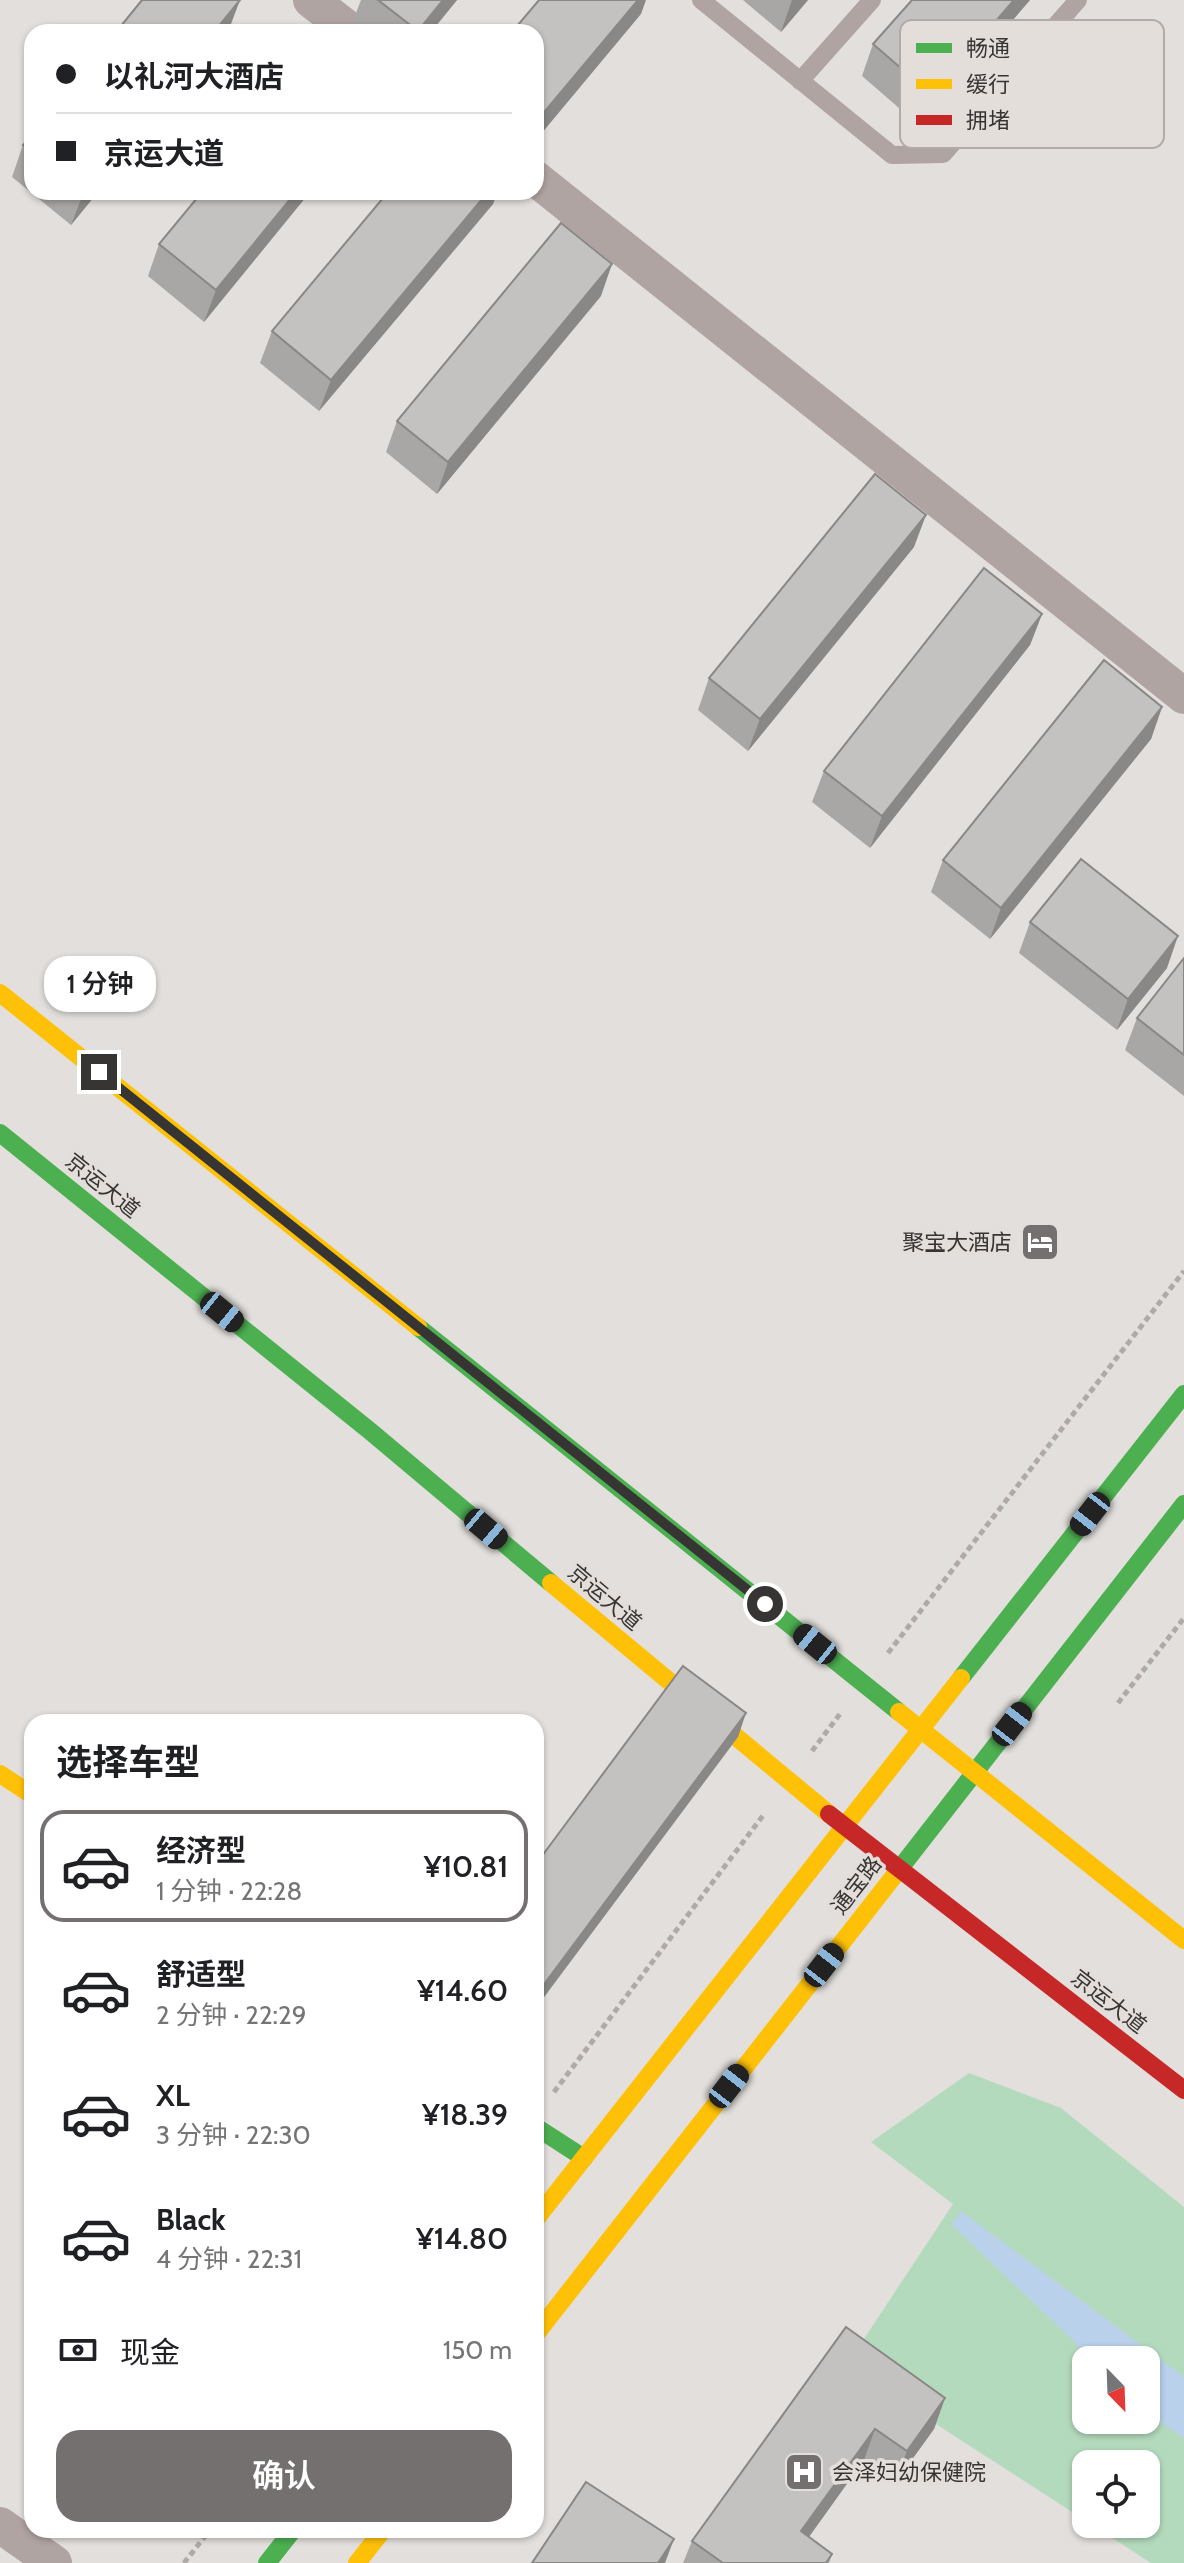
<!DOCTYPE html>
<html lang="zh">
<head>
<meta charset="utf-8">
<style>
  :root { --surface:#fff; --page:#f6f6f6; --text:#202124; --muted:#757577; --line:#e0e0e0; --accent:#73706f }
  body { margin:0; font-family:Cabin,"Noto Sans SC",sans-serif; background:var(--page); color:var(--text); height:100vh; display:flex; flex-direction:column; font-size:30px; white-space:nowrap }
  * { box-sizing:border-box; margin:0 }
  p { font-size:26px; color:var(--muted) }
  .icon { flex:none; width:44px; height:44px; fill:none; stroke:currentColor; stroke-width:2; stroke-linecap:round; stroke-linejoin:round }
  .map { position:relative; flex:1; overflow:hidden }
  .sheet { position:absolute; left:24px; top:1714px; width:520px; height:824px; display:flex; flex-direction:column; background:var(--surface); border-radius:24px; box-shadow:0 2px 6px #0004 }
  .sheet>* { flex:none }
  .top-card { position:absolute; left:24px; top:24px; width:520px; height:176px; border-radius:24px; box-shadow:0 2px 6px #0004; display:grid; align-content:center; height:176px; padding:0 32px; background:var(--surface) }
  .needle { width:52px; rotate:157deg }
  .tools { position:absolute; left:1072px; top:2346px; display:grid; gap:16px }
  .tools a { display:grid; place-items:center; width:88px; height:88px; border-radius:16px; background:var(--surface); box-shadow:0 2px 6px #0004; font-size:40px }
  .end { position:absolute; width:36px; height:36px; margin:-18px; border:10px solid #373534; background:#fff; box-shadow:0 0 0 4px #fff }
  .from { border-radius:50% }
  .bubble { position:absolute; height:56px; border-radius:24px; background:var(--surface); box-shadow:0 2px 6px #0004; font-size:26px; font-weight:600; line-height:56px; text-align:center }
  .car { position:absolute; width:24px; height:48px; margin:-24px -12px; border-radius:10px; box-shadow:0 0 6px 2px #0007; background:linear-gradient(#222 24%,#8ab4d8 0 40%,#222 0 76%,#8ab4d8 0 86%,#222 0) }
  .top-card b { display:flex; align-items:center; gap:28px; height:76px; font-size:30px }
  .top-card b+b { border-top:2px solid var(--line) }
  .top-card i { width:20px; height:20px; background:var(--text) }
  ul { padding:0; list-style:none }
  li { display:flex; align-items:center; gap:24px; height:112px; margin:0 16px 12px; padding:0 16px; border:4px solid transparent; border-radius:24px }
  li div { flex:1 }
  li b { display:block; font-size:30px }
  li em { font-style:normal; font-weight:600 }
  li.current { border-color:var(--accent) }
  li>.icon { width:72px; height:72px; stroke-width:1.5 }
  h2 { padding:0 32px; font-size:36px; line-height:96px }
  .pay { display:flex; align-items:center; gap:20px; height:88px; padding:0 32px; font-size:30px }
  .pay p { margin-inline-start:auto }
  .action { display:flex; gap:16px; margin-top:auto; padding:16px 32px }
  .action a { flex:1; height:92px; border-radius:24px; background:var(--accent); color:#fff; font-size:32px; font-weight:600; line-height:92px; text-align:center }
  .map>svg:first-child { display:block }
</style>
</head>
<body>
<div class="map">
<svg width="1184" height="2563" viewBox="0 0 1184 2563">
  <rect width="100%" height="100%" fill="#e2dfdc"/>
  <path fill="#b4dabd" fill-rule="evenodd" d="M969 2073 1061 2108 1184 2207V2563H1151L1091 2524H1146V2464H1086V2521L846 2366 953 2204 871 2142ZM1086 2360H1146V2420H1086Z"/>
  <path fill="#bad1eb" d="M961 2211 1184 2377V2438L1146 2413V2360H1086V2363L1078 2345 952 2225Z"/>
  <g fill="none" stroke-linecap="round" stroke-linejoin="round">
    <path stroke="#b1a9a7" stroke-width="5" stroke-dasharray="6 4" stroke-linecap="butt" d="M888 1653 1184 1271
      M1118 1703 1184 1618
      M812 1751 840 1714
      M554 2092 765 1813
      M184 2563 210 2530"/>
    <path stroke="#b0a4a2" stroke-width="18" d="M701 0 892 155 943 154 1078 0
      M800 81 872 0"/>
    <path stroke="#b0a4a2" stroke-width="36" d="M311 0 352 32
      M536 179 1184 696
      M0 2525 54 2563"/>
    <path stroke="#4caf50" stroke-width="18" d="M0 1133 370 1431 551 1583
      M418 1327 899 1712
      M961 1678 1184 1394
      M894 1876 1184 1504
      M536 2127 584 2158
      M267 2563 293 2530"/>
    <path stroke="#ffc107" stroke-width="18" d="M0 993 418 1327
      M551 1583 829 1814
      M899 1712 1184 1940
      M0 1774 32 1795
      M536 2219 961 1678
      M536 2334 894 1876
      M357 2563 383 2530"/>
    <path stroke="#c62828" stroke-width="18" d="M829 1814 1184 2090"/>
  </g>
  <path fill="#a9a7a5" d="M361 0H457L431 32H367L353 21Z
    M743 0H808L781 32Z
    M1030 0 921 127 862 76 873 44Z
    M32 135V192H98L71 225 12 177 23 145Z
    M310 192 204 322 148 276 159 244Z
    M388 192H497L493 204 319 411 260 363 272 331Z
    M601 296 437 494 386 452 397 421Z
    M914 547 748 751 698 710 709 678Z
    M1042 614 1030 645 870 848 812 802 824 771Z
    M1162 707 1151 739 990 939 931 892 943 860Z
    M1030 922 1167 968 1117 1030 1019 953Z
    M1184 958V1096L1125 1050 1137 1018Z
    M846 2327 945 2398 934 2429 895 2483 864 2460 809 2537 832 2554 829 2563H683L692 2541Z"/>
  <path fill="#898886" d="M240 0 228 32H214Z
    M443 0H457L431 32H417Z
    M638 0H646L641 14 536 140V122Z
    M792 0H808L781 32Z
    M1014 0H1030L921 127 932 95Z
    M84 192H98L71 225 83 194Z
    M296 192H310L204 322 216 290Z
    M488 192H497L493 204 319 411 331 380Z
    M612 264 601 296 437 494 448 462Z
    M926 515 914 547 748 751 760 719Z
    M1042 614 1030 645 870 848 882 816Z
    M1162 707 1151 739 990 939 1001 908Z
    M1178 936 1167 968 1117 1030 1128 999Z
    M746 1713 738 1737 536 2008V1995Z
    M945 2398 934 2429 895 2483 907 2451Z
    M875 2429 864 2460 790 2563 801 2531Z
    M674 2539 665 2563H658Z"/>
  <path fill="#c4c2c0" stroke="#898886" stroke-width="2" d="M142 0H240L214 32H116Z
    M378 0H443L418 31Z
    M539 0H638L536 122V32H512Z
    M912 0H1014L932 95 873 44Z
    M32 135V152L23 145Z
    M202 192H296L216 290 159 244Z
    M388 192H488L331 380 272 331Z
    M561 223 612 264 448 462 397 421Z
    M875 474 926 515 760 719 709 678Z
    M984 568 1042 614 882 816 824 771Z
    M1104 660 1162 707 1001 908 943 860Z
    M1081 859 1178 936 1128 999 1030 922Z
    M1184 958V1055L1137 1018Z
    M683 1666 746 1713 536 1995V1864Z
    M846 2327 945 2398 907 2451 875 2429 801 2531 832 2554 826 2563H723L692 2541Z
    M586 2482 674 2539 658 2563H532Z"/>
  <g fill="none" stroke-linecap="round" stroke-linejoin="round">
    <path stroke="#373534" stroke-width="10" d="M99 1072 765 1604"/>
  </g>
  <defs>
    <g id="hotel-square" transform="scale(2)"><rect x="-9" y="-9" width="18" height="18" rx="4" fill="#73706f" stroke="#e4deda"/><path d="M-6-4.5h1.5V1H6V5H4.5V3h-9V5H-6ZM-4 0a1.8 1.8 0 1 1 3.6 0ZM.5 0V-2.5h3Q6-2.5 6 0Z" fill="#fff"/></g>
    <g id="hospital-square" transform="scale(2)"><rect x="-9" y="-9" width="18" height="18" rx="4" fill="#73706f" stroke="#e4deda"/><path d="M-5-5h3v3.5h4V-5h3V5h-3V1.5h-4V5h-3Z" fill="#fff"/></g>
  </defs>
  <g fill-rule="evenodd">
    <use href="#hotel-square" x="1040" y="1242"/>
    <use href="#hospital-square" x="804" y="2472"/>
  </g>
  <g text-anchor="middle" stroke-width="7" stroke-linejoin="round" paint-order="stroke">
    <g font-size="22" fill="#373534" stroke="#e4deda">
      <text transform="translate(103 1185) rotate(39)" y="8">京运大道</text>
      <text transform="translate(605 1597) rotate(40)" y="8">京运大道</text>
      <text transform="translate(856 1885) rotate(-52)" y="8">通宝路</text>
      <text transform="translate(1109 2001) rotate(38)" y="8">京运大道</text>
    </g>
    <g font-size="22" fill="#373534" stroke="#e4deda" text-anchor="end">
      <text x="1012" y="1250">聚宝大酒店</text>
      <text x="832" y="2480" text-anchor="start">会泽妇幼保健院</text>
    </g>
  </g>
  <rect x="900" y="20" width="264" height="128" rx="12" fill="#e4deda" stroke="#b0aba8" stroke-width="2"/>
  <rect x="916" y="43" width="36" height="10" fill="#4caf50"/>
  <rect x="916" y="79" width="36" height="10" fill="#ffc107"/>
  <rect x="916" y="115" width="36" height="10" fill="#c62828"/>
  <g font-size="22" fill="#373534">
    <text x="966" y="56">畅通</text>
    <text x="966" y="92">缓行</text>
    <text x="966" y="128">拥堵</text>
  </g>
</svg>
<div class="tools">
<a><svg class="needle" viewBox="-14 -14 28 28"><path d="M0-13l5 13h-10z" fill="#e53935"/><path d="M0 13l5-13h-10z" fill="#757577"/></svg></a>
<a><svg class="icon" aria-label="locate" viewBox="0 0 24 24"><circle cx="12" cy="12" r="6"/><path d="M12 2v4M12 18v4M2 12h4M18 12h4"/></svg></a>
</div>
<i class="end from" style="left:765px;top:1604px"></i>
<i class="end" style="left:99px;top:1072px"></i>
<div class="bubble" style="left:44px;top:956px;width:112px">1 分钟</div>
<i class="car" style="left:222px;top:1312px;rotate:129deg"></i>
<i class="car" style="left:1090px;top:1514px;rotate:218deg"></i>
<i class="car" style="left:486px;top:1529px;rotate:130deg"></i>
<i class="car" style="left:815px;top:1644px;rotate:309deg"></i>
<i class="car" style="left:1012px;top:1724px;rotate:38deg"></i>
<i class="car" style="left:824px;top:1965px;rotate:38deg"></i>
<i class="car" style="left:729px;top:2086px;rotate:38deg"></i>
<div class="top-card">
<b><i class="from"></i>以礼河大酒店</b>
<b><i></i>京运大道</b>
</div>
<section class="sheet">
<h2>选择车型</h2>
<ul>
<li class="current"><svg class="icon" aria-label="car" viewBox="0 0 24 24"><path d="M5 17H2v-5l4-1 3-4h7l3 4 3 1v5h-3M9 17h6M6 11h13"/><circle cx="7" cy="17" r="2"/><circle cx="17" cy="17" r="2"/></svg><div><b>经济型</b><p>1 分钟 · 22:28</p></div><em>¥10.81</em></li>
<li><svg class="icon" aria-label="car" viewBox="0 0 24 24"><path d="M5 17H2v-5l4-1 3-4h7l3 4 3 1v5h-3M9 17h6M6 11h13"/><circle cx="7" cy="17" r="2"/><circle cx="17" cy="17" r="2"/></svg><div><b>舒适型</b><p>2 分钟 · 22:29</p></div><em>¥14.60</em></li>
<li><svg class="icon" aria-label="car" viewBox="0 0 24 24"><path d="M5 17H2v-5l4-1 3-4h7l3 4 3 1v5h-3M9 17h6M6 11h13"/><circle cx="7" cy="17" r="2"/><circle cx="17" cy="17" r="2"/></svg><div><b>XL</b><p>3 分钟 · 22:30</p></div><em>¥18.39</em></li>
<li><svg class="icon" aria-label="car" viewBox="0 0 24 24"><path d="M5 17H2v-5l4-1 3-4h7l3 4 3 1v5h-3M9 17h6M6 11h13"/><circle cx="7" cy="17" r="2"/><circle cx="17" cy="17" r="2"/></svg><div><b>Black</b><p>4 分钟 · 22:31</p></div><em>¥14.80</em></li>
</ul>
<div class="pay"><svg class="icon" aria-label="cash" viewBox="0 0 24 24"><path d="M3 7h18v10H3z"/><circle cx="12" cy="12" r="2"/></svg>现金<p>150 m</p></div>
<div class="action"><a>确认</a></div>
</section>
</div>
</body>
</html>
